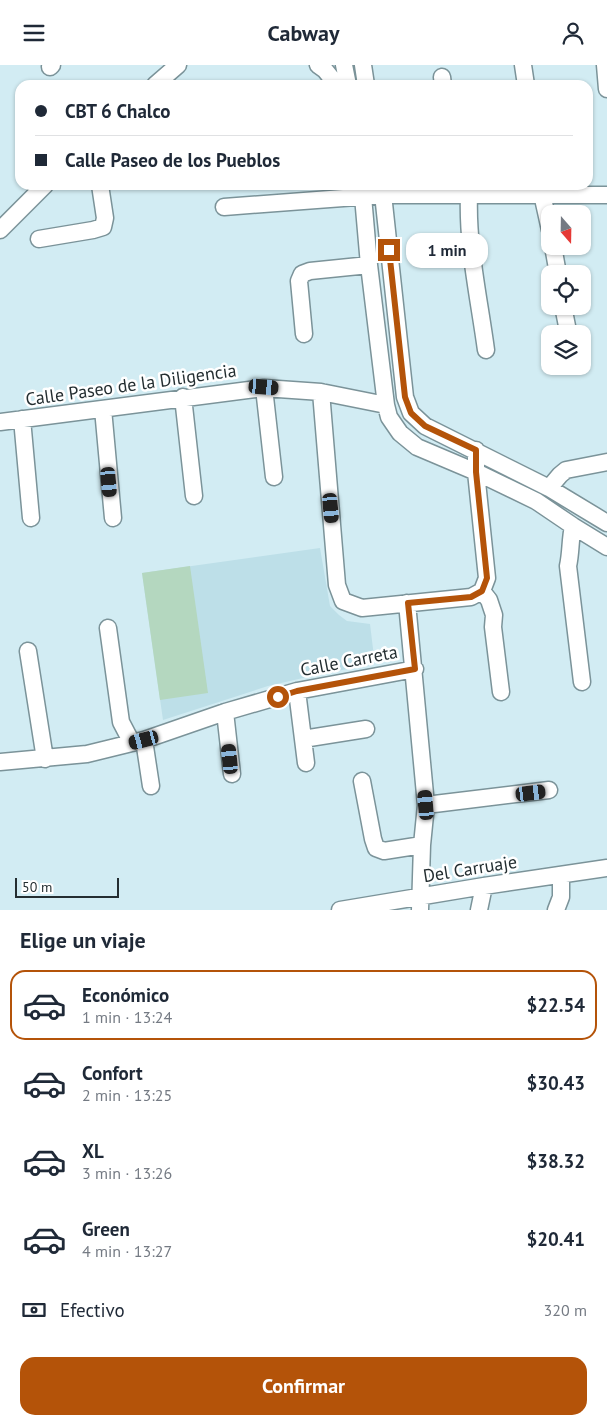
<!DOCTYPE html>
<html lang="es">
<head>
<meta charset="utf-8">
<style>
  :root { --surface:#fff; --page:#f2f2f3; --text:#1f2937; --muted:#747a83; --line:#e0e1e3; --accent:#b45309 }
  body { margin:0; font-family:"PT Sans",sans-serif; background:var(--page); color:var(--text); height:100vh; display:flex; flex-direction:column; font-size:19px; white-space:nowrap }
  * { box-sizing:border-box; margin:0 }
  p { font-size:16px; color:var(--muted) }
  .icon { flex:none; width:28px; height:28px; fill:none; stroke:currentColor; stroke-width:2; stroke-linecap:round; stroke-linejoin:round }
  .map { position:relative; height:845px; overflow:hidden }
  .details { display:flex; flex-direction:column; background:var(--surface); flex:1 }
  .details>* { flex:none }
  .banner { position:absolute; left:15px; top:15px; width:578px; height:110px; border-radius:15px; box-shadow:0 1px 4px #0004; display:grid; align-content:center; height:110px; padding:0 20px; background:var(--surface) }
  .needle { width:32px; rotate:160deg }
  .tools { position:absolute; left:541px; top:140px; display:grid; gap:10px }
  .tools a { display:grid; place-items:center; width:50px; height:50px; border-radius:10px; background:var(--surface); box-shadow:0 1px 4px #0004; font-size:25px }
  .scale { position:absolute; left:15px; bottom:12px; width:104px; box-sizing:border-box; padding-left:5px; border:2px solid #242e31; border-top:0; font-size:14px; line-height:18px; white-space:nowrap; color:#242e31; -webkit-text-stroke:4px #fff; paint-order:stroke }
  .end { position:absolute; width:22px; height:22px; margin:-11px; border:6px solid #b45309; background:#fff; box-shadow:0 0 0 2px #fff }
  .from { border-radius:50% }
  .bubble { position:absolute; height:35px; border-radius:15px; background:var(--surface); box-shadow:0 1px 4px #0004; font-size:16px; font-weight:600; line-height:35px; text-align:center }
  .car { position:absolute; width:15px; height:30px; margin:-15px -8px; border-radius:6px; box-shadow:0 0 4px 1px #0007; background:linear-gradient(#222 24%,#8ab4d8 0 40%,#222 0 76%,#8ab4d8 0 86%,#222 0) }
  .banner b { display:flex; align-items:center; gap:18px; height:48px; font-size:19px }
  .banner b+b { border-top:1px solid var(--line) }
  .banner i { width:12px; height:12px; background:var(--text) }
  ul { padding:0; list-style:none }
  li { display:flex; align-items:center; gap:15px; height:70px; margin:0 10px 8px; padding:0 10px; border:2px solid transparent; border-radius:15px }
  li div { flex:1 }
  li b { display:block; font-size:19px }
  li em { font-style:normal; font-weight:600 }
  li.current { border-color:var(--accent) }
  li>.icon { width:45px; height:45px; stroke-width:1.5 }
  h2 { padding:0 20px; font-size:22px; line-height:60px }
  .pay { display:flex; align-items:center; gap:12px; height:55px; padding:0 20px; font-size:19px }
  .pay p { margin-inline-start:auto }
  .button { display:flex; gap:10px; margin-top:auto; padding:10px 20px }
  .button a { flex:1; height:58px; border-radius:15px; background:var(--accent); color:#fff; font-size:20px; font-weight:600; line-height:58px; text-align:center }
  header { display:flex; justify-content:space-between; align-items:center; height:65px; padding:0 20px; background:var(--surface); font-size:22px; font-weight:600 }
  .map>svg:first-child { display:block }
</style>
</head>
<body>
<header><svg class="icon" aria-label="menu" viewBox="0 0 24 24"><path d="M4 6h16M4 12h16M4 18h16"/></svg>Cabway<svg class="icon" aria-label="person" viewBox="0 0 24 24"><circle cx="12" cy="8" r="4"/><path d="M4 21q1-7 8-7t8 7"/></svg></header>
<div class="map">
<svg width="607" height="845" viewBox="0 0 607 845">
  <rect width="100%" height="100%" fill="#d2ecf3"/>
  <path fill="#bddfe8" d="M320 483 330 541 339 550 347 556 370 559 374 592 370 600 325 608 268 621 163 655 142 508Z"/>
  <path fill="#b4d7bf" d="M190 501 208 628 160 635 142 508Z"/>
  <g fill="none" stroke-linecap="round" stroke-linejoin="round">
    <g stroke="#7b9399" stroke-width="19">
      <path id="street" d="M318 0 325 5 337 20
        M344 0 348 20
        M363 0 366 20
        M523 0 526 20
        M605 0 607 24
        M50 2 52 0
        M442 12 443 20
        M155 20 178 0
        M362 120 369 200 386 340 389 352 400 368 417 382 476 407 536 436 573 461 607 482
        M382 120 405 332 411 348 425 361 549 423 607 458
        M540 120 550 165
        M469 130C467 181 479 233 486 285
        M224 142 383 130H607
        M0 165 45 120
        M39 174 93 165 103 162 105 153 100 120
        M553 181 558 209
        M563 241 568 266
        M304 269 299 216 302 209 310 206 369 200
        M264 323 274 412
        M321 327 337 520 343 536 362 543 471 532 482 526 487 513 476 407V385
        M183 332 194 431
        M103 344 113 453
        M22 354 31 453
        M0 357 264 323 321 327 386 340
        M549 423 560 410 566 405 607 397
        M573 461C570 475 571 488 568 501L582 617
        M482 526 489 535 494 550 493 562 501 627
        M407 538 426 740 422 780 420 845
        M108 563 121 657 132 678
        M28 586 45 694
        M297 626 306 698
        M225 647 232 709
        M303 674 366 664
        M144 675 151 721
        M0 697 87 689 144 675 225 647 297 626 415 604
        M362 716 373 774 376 783 384 786 422 780
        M426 740 549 725
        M340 845 484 821 607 803
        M479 845 484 821
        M556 845 561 832V810"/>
    </g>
    <use href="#street" stroke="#fff" stroke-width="16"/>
  </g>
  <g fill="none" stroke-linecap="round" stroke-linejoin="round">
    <path stroke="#b45309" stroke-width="6" d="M278 632 297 626 415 604 408 538 471 532 482 526 487 513 476 407V385L425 361 411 348 405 332 389 185"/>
  </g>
  <g text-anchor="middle" stroke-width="5" stroke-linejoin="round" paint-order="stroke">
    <g font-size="18" fill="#242e31" stroke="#fff">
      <text transform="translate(131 320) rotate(-8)" y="6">Calle Paseo de la Diligencia</text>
      <text transform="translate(349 596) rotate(-11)" y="6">Calle Carreta</text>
      <text transform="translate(470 804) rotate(-9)" y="6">Del Carruaje</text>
    </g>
  </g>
</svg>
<div class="tools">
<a><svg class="needle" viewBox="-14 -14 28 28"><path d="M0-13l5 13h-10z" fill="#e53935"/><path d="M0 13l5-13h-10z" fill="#747a83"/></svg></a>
<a><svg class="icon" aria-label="locate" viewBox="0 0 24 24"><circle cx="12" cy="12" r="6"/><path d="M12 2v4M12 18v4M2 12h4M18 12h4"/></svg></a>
<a><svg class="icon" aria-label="layers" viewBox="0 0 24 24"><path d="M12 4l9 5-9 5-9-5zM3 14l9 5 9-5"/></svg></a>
</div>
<div class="scale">50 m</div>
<i class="end from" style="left:278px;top:632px"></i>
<i class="end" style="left:389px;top:185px"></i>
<div class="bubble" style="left:406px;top:168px;width:82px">1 min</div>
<i class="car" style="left:264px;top:322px;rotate:95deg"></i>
<i class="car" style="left:109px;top:417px;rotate:175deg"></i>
<i class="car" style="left:331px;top:443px;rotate:175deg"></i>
<i class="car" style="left:144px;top:675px;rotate:255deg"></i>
<i class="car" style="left:230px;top:694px;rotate:354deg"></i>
<i class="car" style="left:531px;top:728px;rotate:83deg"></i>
<i class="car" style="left:426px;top:740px;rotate:355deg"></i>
<div class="banner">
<b><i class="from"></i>CBT 6 Chalco</b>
<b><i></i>Calle Paseo de los Pueblos</b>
</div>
</div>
<section class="details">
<h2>Elige un viaje</h2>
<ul>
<li class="current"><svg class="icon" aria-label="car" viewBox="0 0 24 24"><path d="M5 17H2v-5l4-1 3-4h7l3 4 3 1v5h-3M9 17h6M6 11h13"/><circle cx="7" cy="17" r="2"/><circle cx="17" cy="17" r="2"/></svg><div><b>Económico</b><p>1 min · 13:24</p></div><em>$22.54</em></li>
<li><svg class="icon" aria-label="car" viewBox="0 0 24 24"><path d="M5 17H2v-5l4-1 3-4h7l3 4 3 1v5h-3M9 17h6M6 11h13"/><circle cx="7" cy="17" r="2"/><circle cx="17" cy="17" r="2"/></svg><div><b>Confort</b><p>2 min · 13:25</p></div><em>$30.43</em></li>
<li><svg class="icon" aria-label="car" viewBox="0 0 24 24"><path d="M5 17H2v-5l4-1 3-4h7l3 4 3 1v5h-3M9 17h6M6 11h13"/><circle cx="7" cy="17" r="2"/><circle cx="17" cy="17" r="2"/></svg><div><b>XL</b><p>3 min · 13:26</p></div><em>$38.32</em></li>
<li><svg class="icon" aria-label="car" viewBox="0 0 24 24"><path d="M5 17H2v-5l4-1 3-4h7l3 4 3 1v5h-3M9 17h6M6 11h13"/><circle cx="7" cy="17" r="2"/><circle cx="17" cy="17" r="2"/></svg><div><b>Green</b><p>4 min · 13:27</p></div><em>$20.41</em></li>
</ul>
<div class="pay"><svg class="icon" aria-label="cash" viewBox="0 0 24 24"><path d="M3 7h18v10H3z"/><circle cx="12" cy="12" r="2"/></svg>Efectivo<p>320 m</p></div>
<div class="button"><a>Confirmar</a></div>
</section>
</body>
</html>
